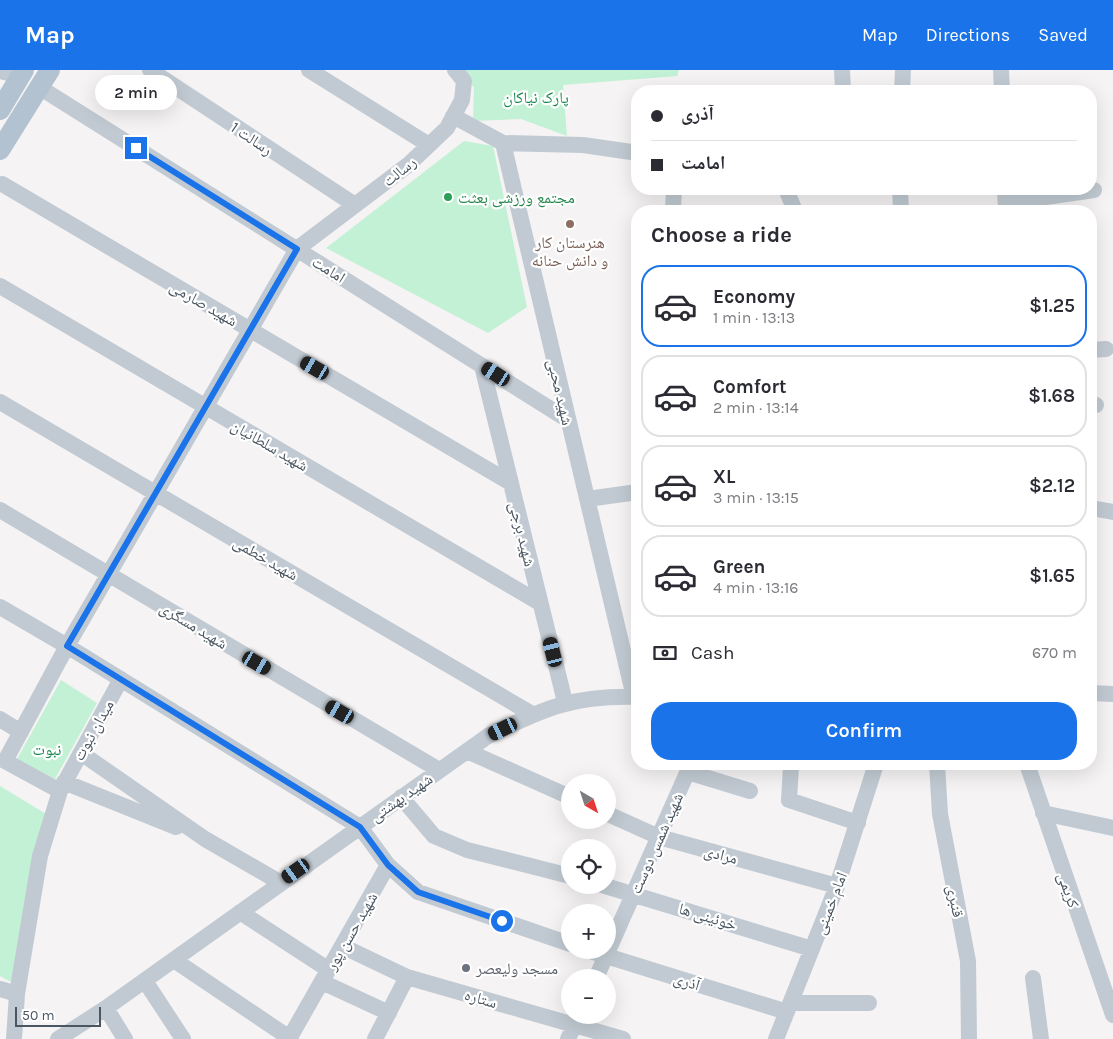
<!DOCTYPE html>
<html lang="en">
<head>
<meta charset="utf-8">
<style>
  :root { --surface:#fff; --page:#f7f7f7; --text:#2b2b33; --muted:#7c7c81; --line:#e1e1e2; --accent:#1a73e8 }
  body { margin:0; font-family:Karla,"Noto Naskh Arabic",sans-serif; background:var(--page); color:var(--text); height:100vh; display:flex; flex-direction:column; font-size:19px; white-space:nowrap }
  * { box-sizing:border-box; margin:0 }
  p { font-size:16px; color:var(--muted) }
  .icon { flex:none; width:28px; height:28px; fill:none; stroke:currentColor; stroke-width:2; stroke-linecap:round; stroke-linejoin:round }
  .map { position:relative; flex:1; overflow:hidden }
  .details { position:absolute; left:631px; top:135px; width:466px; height:565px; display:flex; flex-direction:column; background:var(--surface); border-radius:20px; box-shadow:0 5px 20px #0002 }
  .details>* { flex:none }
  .banner { position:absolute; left:631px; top:15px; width:466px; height:110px; border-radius:20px; box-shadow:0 5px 20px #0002; display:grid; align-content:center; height:110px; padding:0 20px; background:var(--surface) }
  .needle { width:32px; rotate:141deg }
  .buttons { position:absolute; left:561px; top:704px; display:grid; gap:10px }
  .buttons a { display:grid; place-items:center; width:55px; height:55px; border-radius:50%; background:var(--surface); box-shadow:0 5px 20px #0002; font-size:25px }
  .scale { position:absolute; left:15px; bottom:12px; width:86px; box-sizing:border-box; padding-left:5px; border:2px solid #4a5661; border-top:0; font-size:14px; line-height:18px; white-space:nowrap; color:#4a5661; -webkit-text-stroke:4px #fff; paint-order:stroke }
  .end { position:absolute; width:22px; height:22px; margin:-11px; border:6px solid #1a73e8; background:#fff; box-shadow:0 0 0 2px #fff }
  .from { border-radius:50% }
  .bubble { position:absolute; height:35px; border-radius:18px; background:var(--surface); box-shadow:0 5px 20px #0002; font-size:16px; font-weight:600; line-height:35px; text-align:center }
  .car { position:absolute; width:15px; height:30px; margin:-15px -8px; border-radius:6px; box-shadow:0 0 4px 1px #0007; background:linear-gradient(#222 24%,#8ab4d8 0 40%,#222 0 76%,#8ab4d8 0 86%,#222 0) }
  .banner b { display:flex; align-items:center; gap:18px; height:48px; font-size:19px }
  .banner b+b { border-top:1px solid var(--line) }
  .banner i { width:12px; height:12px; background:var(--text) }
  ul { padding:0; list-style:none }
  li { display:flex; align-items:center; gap:15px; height:82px; margin:0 10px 8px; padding:0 10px; border:2px solid var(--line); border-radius:20px }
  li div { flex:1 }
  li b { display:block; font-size:19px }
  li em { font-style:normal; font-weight:600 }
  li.current { border-color:var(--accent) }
  li>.icon { width:45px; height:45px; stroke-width:1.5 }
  h2 { padding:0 20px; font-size:22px; line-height:60px }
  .pay { display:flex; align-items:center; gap:12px; height:55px; padding:0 20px; font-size:19px }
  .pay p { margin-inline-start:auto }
  .primary-button { display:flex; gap:10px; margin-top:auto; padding:10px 20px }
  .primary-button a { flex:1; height:58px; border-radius:20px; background:var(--accent); color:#fff; font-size:20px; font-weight:600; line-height:58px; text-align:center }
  header { display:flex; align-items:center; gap:30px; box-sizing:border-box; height:70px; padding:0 25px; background:var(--accent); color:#fff }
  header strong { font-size:24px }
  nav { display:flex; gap:28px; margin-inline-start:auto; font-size:18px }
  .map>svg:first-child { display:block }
</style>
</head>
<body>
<header>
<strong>Map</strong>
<nav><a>Map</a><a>Directions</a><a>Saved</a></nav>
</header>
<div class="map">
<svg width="1113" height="969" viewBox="0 0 1113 969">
  <rect width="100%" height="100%" fill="#f5f3f3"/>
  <path fill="#c3f1d5" d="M455 0H679L677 6 563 15 567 66 521 49 473 51 474 17Z
    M464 71 493 76 527 237 488 263 326 178Z
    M61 610 97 633 55 709 17 689Z
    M0 716 51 747 11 912 0 906Z"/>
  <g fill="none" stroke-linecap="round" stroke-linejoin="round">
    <path stroke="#c1cad2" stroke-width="16" d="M150 0 355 135
      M309 0 429 75
      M842 0 843 21
      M1001 0 1002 21
      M0 1 21 6
      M39 17 568 350
      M902 21 903 0
      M453 46 503 73 634 627
      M503 73 583 75 638 83
      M2 114 511 413
      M786 119 795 141
      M900 119 901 141
      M1005 119 1006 141
      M1006 133 1094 120
      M673 141 674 119
      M0 216 540 533
      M1091 280 1106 279
      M482 296 565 632
      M0 332 532 644
      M1091 335H1096
      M587 429 638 422
      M1091 438 1113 442
      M0 440 439 700
      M0 537 67 576 360 757 388 795 289 969
      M1091 623 1113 624
      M0 649 21 662
      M467 681 570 727
      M81 683 205 769 281 813
      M937 694 940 744 968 891 969 969
      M1027 694 1113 945
      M791 696 789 730 858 753
      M688 702 750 721
      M64 712 176 757
      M60 721 5 691 67 576 297 179 408 95 447 58 462 30 464 11 455 0
      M401 727 434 766 467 780 570 806
      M1043 743 1113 758
      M608 744 659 767 837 816
      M388 795 418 822 570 874
      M602 815 812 879
      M240 842 329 900
      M342 876 407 907 623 969
      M587 880 787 942
      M174 890 291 969
      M596 908 691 694
      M1033 908 1041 969
      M145 911 183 969
      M322 912 389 943
      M0 919 17 924
      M791 933H869
      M106 938 125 969
      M14 969 17 924 40 786 60 721 121 609
      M58 969 106 938 488 666C544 638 574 625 638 627
      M375 969 407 907
      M568 969 579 945
      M776 969 837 816 876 694"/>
    <path stroke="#b3c2d1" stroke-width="20" d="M0 40 24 0
      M0 80 50 0"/>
  </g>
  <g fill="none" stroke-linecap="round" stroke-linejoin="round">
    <path stroke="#1a73e8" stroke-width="6" d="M136 78 297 179 67 576 360 757 388 795 418 822 502 851"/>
  </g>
  <circle fill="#2e9e5b" stroke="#fff" stroke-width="2" cx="448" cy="127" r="5"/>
  <circle fill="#8d6e63" stroke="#fff" stroke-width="2" cx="570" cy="154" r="5"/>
  <circle fill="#6b7280" stroke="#fff" stroke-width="2" cx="466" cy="898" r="5"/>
  <g text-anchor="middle" stroke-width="4.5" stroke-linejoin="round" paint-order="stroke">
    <g font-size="16" fill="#17864f" stroke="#fff">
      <text x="536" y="33">پارک نیاکان</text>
      <text x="47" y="685">نبوت</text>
    </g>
    <g font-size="16" fill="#4a5661" stroke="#fff">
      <text transform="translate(252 68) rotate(34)" y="6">رسالت 1</text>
      <text transform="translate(399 101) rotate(-39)" y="6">رسالت</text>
      <text transform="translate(329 199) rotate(32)" y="6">امامت</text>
      <text transform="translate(204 233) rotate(30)" y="6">شهید صارمی</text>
      <text transform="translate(561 322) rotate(77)" y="6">شهید محبی</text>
      <text transform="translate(270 375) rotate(30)" y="6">شهید سلطانیان</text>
      <text transform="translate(523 464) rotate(76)" y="6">شهید برجی</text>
      <text transform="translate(266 488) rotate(30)" y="6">شهید خطمی</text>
      <text transform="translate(194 555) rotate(31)" y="6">شهید مسگری</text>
      <text transform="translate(93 660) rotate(-61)" y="6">میدان نبوت</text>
      <text transform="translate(401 727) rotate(-35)" y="6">شهید بهشتی</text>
      <text transform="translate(656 773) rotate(-66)" y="6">شهید شمس دوست</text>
      <text transform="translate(721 784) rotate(15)" y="6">مرادی</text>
      <text transform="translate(1069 820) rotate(71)" y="6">کریمی</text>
      <text transform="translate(956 831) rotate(79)" y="6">قنبری</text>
      <text transform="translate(830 833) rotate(-69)" y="6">امام خمینی</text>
      <text transform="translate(708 846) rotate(17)" y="6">خوئینی ها</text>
      <text transform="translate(351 861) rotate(-60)" y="6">شهید حسن پور</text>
      <text transform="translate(687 911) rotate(17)" y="6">آذری</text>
      <text transform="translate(481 928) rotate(16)" y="6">ستاره</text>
    </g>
    <g font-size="16" fill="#27864d" stroke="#fff" text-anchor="start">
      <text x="458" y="133">مجتمع ورزشی بعثت</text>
    </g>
    <g font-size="16" fill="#785e54" stroke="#fff">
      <text x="570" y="178">هنرستان کار<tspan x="570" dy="18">و دانش حنانه</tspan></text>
    </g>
    <g font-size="16" fill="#5b616d" stroke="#fff" text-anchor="start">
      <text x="476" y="904">مسجد ولیعصر</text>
    </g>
  </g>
</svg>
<div class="buttons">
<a><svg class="needle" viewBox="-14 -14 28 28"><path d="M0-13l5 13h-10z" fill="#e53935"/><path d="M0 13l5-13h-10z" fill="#7c7c81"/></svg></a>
<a><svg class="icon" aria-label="locate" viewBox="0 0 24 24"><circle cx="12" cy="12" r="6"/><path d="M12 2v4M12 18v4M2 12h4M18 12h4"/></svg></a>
<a>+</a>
<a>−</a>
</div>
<div class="scale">50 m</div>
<i class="end from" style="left:502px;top:851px"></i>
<i class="end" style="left:136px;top:78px"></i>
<div class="bubble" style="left:95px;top:5px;width:82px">2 min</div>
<i class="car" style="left:315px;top:298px;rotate:300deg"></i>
<i class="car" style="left:496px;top:304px;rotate:302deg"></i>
<i class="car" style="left:553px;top:582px;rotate:346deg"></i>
<i class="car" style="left:257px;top:593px;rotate:120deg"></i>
<i class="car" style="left:340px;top:642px;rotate:300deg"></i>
<i class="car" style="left:503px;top:659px;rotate:244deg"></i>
<i class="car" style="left:296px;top:801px;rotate:235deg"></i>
<div class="banner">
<b><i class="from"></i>آذری</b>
<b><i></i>امامت</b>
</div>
<section class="details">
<h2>Choose a ride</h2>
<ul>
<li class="current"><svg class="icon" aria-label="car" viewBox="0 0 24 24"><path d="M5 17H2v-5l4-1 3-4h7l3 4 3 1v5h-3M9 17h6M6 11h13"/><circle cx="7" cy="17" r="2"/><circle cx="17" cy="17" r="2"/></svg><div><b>Economy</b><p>1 min · 13:13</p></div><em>$1.25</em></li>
<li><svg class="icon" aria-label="car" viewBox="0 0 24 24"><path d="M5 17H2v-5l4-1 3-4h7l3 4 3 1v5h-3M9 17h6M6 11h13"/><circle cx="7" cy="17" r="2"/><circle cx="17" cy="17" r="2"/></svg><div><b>Comfort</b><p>2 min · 13:14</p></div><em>$1.68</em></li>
<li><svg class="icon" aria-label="car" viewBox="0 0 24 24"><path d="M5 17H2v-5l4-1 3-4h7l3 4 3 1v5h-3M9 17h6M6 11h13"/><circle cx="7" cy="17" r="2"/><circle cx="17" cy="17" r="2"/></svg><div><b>XL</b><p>3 min · 13:15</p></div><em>$2.12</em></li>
<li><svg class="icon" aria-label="car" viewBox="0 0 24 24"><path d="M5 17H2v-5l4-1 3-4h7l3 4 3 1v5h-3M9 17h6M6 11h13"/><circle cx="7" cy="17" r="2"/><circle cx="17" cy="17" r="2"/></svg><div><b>Green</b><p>4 min · 13:16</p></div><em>$1.65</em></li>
</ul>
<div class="pay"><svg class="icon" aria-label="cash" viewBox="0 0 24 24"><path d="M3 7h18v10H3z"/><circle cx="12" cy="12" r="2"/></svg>Cash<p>670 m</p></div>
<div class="primary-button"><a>Confirm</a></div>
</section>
</div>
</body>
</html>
